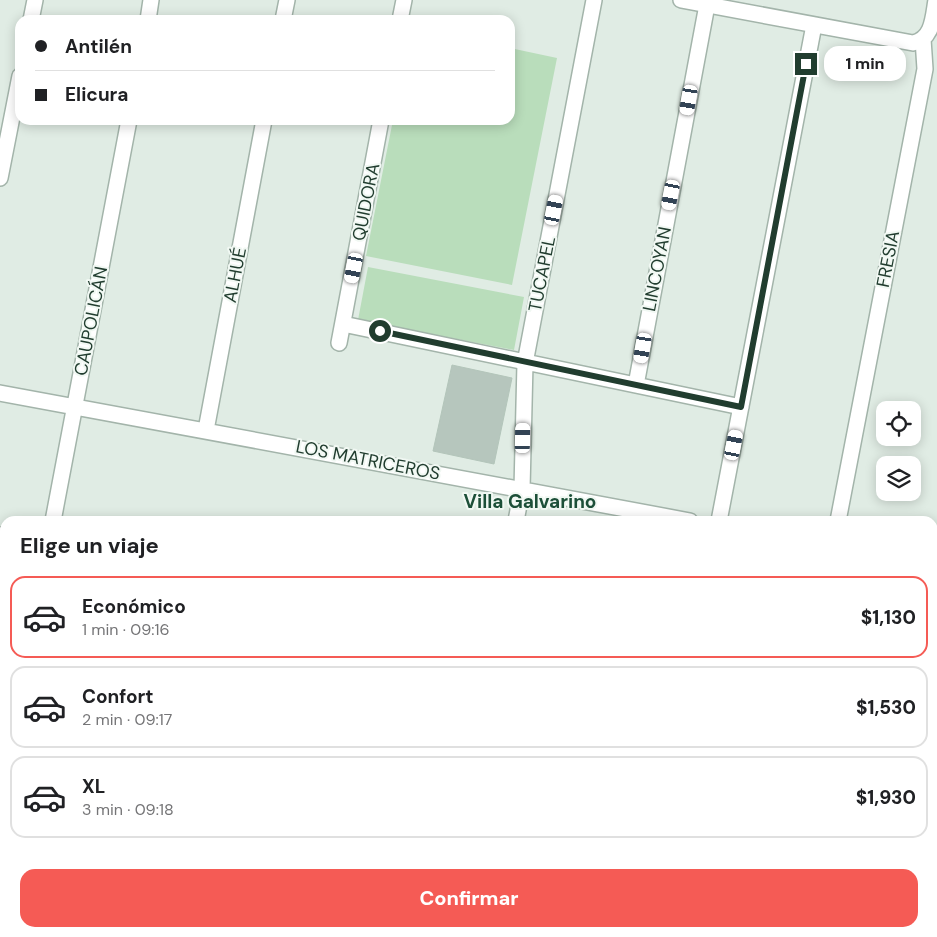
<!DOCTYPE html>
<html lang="es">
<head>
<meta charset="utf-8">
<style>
  :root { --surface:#fff; --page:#f6f6f6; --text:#202124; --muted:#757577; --line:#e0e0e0; --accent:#f55b55 }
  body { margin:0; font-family:"DM Sans",sans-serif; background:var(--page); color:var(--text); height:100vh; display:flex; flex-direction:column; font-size:19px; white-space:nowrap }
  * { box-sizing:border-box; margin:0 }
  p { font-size:16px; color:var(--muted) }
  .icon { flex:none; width:28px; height:28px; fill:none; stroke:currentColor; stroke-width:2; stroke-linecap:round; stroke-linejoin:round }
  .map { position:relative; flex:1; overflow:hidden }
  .panel { position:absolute; left:0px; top:516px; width:938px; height:421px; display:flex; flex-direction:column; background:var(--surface); border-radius:15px 15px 0 0; box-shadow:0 2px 12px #0003 }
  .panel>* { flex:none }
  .hud { position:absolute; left:15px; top:15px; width:500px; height:110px; border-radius:15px; box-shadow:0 2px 12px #0003; display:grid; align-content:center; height:110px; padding:0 20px; background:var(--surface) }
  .buttons { position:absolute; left:876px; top:401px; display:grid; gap:10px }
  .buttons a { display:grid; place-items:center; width:45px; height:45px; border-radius:10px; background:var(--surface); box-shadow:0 2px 12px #0003; font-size:25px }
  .end { position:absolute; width:22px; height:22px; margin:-11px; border:6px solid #213d2f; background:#fff; box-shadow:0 0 0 2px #fff }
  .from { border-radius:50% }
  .bubble { position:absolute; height:35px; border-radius:15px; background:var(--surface); box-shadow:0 2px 12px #0003; font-size:16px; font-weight:800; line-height:35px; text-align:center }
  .car { position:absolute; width:15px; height:30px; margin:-15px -8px; border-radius:6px; box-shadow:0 0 4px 1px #0007; background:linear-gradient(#fff 24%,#345 0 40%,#fff 0 76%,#345 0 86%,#fff 0) }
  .hud b { display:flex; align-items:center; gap:18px; height:48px; font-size:19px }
  .hud b+b { border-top:1px solid var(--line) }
  .hud i { width:12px; height:12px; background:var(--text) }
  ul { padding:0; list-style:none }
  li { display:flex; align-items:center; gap:15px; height:82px; margin:0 10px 8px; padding:0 10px; border:2px solid var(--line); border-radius:15px }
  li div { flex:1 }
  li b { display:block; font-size:19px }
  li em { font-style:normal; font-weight:800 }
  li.active { border-color:var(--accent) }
  li>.icon { width:45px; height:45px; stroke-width:1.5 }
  h2 { padding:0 20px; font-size:22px; line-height:60px }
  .primary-button { display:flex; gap:10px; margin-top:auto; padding:10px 20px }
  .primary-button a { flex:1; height:58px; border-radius:15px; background:var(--accent); color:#fff; font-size:20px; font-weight:800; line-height:58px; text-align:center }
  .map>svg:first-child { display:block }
</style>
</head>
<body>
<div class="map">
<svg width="937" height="937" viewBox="0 0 937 937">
  <rect width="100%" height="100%" fill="#e0ece4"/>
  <path fill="#b9ddbb" d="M510 48 557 58 512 285 366 256 393 120H510Z
    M368 267 524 297 514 350 358 320Z
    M0 819 5 820V864L0 863Z
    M567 932 590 937H375L352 933Z"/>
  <path fill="#b6c6bd" stroke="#b3c5ba" d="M452 365 512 378 494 464 433 451Z
    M932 607 937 608V694H932Z"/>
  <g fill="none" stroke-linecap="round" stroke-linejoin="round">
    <g stroke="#a3b4aa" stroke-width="18">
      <path id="street" d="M681 0 913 43C933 39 933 17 936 0
        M31 20 35 0
        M148 20 151 0
        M283 20 287 0
        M400 20 404 0
        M0 178 20 76
        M343 324 741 407
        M339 343 381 120
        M636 385 707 5
        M0 393 690 521
        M206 430 264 120
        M53 521 129 120
        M516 521 522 489 525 363 594 0
        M719 521 814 25
        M838 521 925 69 923 39
        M0 535 5 536
        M932 581 937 582
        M0 673 5 674
        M0 793 5 768
        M0 810 5 811
        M932 854 937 830
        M932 866H937
        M606 932 628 937
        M436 937V932
        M759 937V932
        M920 937 921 932"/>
    </g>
    <g stroke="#a1bbad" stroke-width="18">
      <path id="secondary" d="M0 889 5 890
        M228 932 251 937"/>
    </g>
    <use href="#street" stroke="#fff" stroke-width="15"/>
    <use href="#secondary" stroke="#fff" stroke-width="15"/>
  </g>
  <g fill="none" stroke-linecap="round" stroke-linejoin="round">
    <path stroke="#213d2f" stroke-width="6" d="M380 331 741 407 806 64"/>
  </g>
  <g text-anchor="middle" stroke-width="4" stroke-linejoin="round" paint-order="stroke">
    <g font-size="18" fill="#213d2f" stroke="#f1f8f3">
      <text transform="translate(366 202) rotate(-79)" y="6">QUIDORA</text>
      <text transform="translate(888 259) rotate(-79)" y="6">FRESIA</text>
      <text transform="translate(657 269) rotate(-79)" y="6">LINCOYAN</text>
      <text transform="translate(542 274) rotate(-79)" y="6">TUCAPEL</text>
      <text transform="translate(235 275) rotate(-79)" y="6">ALHUÉ</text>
      <text transform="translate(91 321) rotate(-79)" y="6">CAUPOLICÁN</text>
      <text transform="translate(368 460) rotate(11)" y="6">LOS MATRICEROS</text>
    </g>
    <g font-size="19" font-weight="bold" fill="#1c4f38" stroke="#f1f8f3">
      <text x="530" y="508">Villa Galvarino</text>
    </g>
  </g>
</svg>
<div class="buttons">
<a><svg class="icon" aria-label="locate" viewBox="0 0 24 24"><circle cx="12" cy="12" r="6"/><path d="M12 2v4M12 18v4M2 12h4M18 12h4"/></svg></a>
<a><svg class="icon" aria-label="layers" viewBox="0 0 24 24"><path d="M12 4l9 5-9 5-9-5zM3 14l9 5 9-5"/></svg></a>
</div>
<i class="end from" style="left:380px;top:331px"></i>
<i class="end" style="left:806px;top:64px"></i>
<div class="bubble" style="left:824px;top:46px;width:82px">1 min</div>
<i class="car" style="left:689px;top:100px;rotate:190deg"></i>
<i class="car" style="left:671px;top:195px;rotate:191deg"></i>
<i class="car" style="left:554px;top:210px;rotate:11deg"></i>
<i class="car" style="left:354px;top:268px;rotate:191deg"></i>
<i class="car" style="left:643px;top:348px;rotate:190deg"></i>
<i class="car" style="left:523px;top:438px;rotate:1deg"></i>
<i class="car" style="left:734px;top:445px;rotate:11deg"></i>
<div class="hud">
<b><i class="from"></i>Antilén</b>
<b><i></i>Elicura</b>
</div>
<section class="panel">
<h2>Elige un viaje</h2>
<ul>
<li class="active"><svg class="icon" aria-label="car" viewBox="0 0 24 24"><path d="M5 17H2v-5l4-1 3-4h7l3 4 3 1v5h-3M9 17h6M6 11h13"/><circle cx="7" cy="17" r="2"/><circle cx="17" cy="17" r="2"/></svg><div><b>Económico</b><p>1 min · 09:16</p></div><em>$1,130</em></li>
<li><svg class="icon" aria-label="car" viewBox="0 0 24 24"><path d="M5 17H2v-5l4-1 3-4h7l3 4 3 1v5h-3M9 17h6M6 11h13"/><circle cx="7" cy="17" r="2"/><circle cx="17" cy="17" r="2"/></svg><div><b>Confort</b><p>2 min · 09:17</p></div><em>$1,530</em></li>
<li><svg class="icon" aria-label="car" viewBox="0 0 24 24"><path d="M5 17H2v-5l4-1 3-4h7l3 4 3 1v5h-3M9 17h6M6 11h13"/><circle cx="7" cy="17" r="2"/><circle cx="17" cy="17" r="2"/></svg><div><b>XL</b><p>3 min · 09:18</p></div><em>$1,930</em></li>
</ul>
<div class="primary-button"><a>Confirmar</a></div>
</section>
</div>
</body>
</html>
